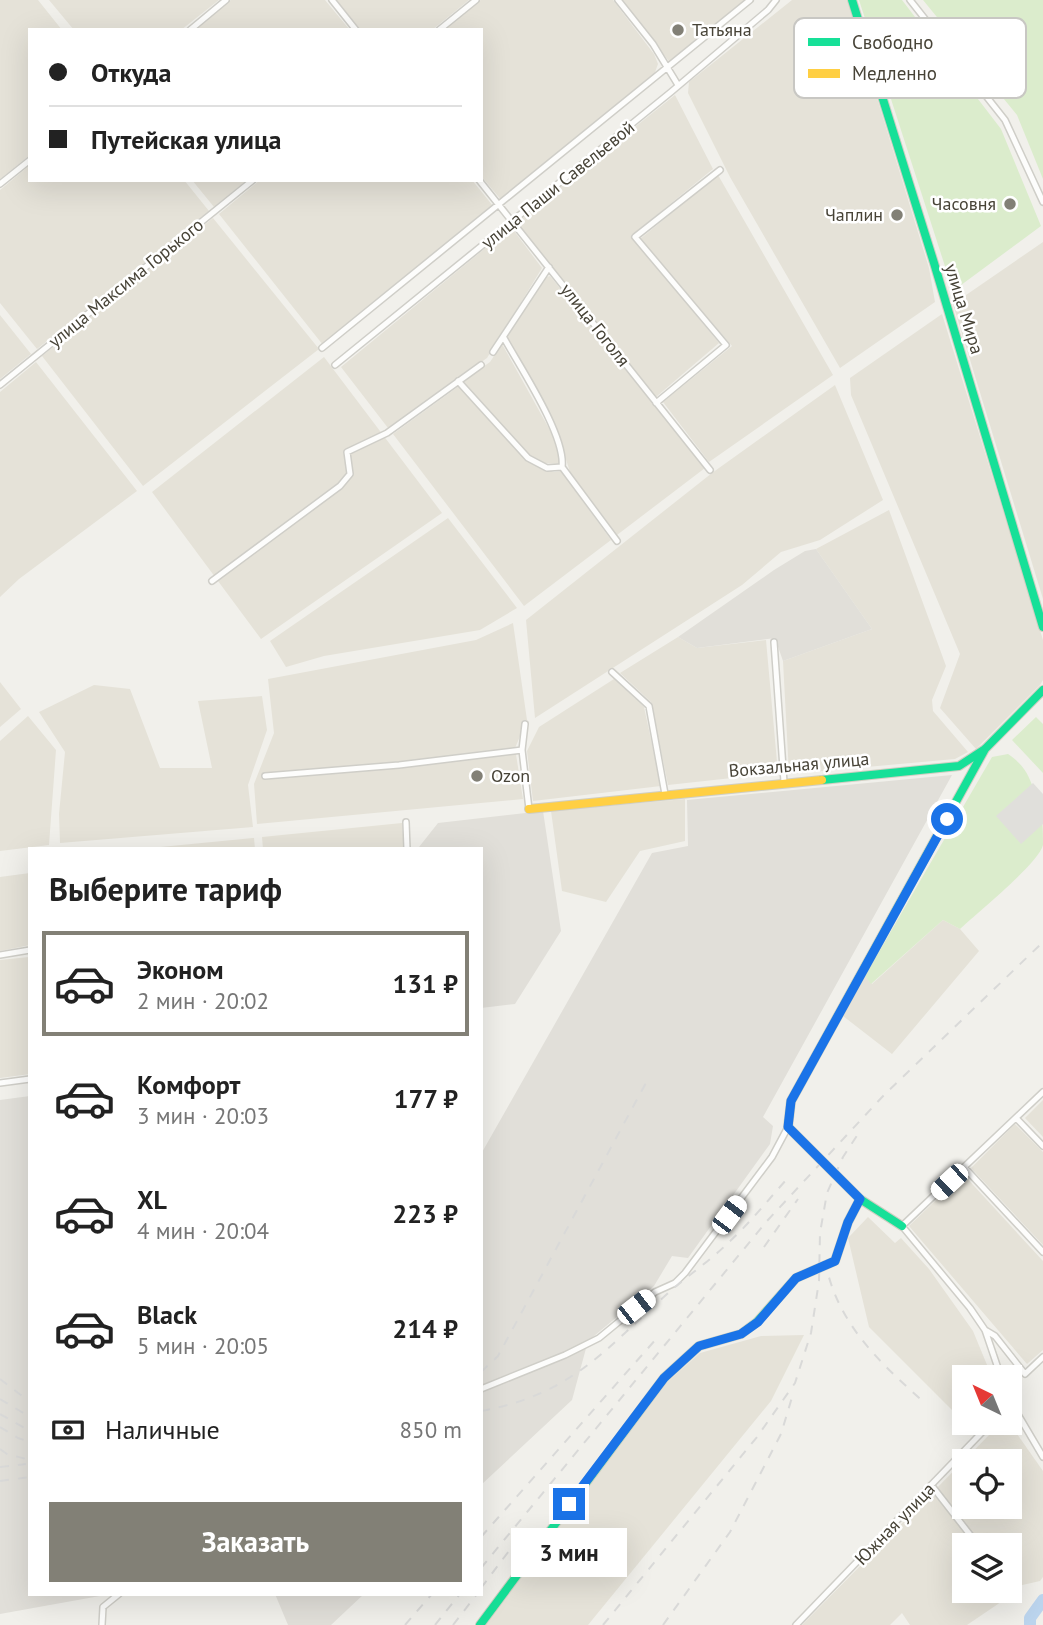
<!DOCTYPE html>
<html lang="ru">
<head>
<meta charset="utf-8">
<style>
  :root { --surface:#fff; --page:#f2f2f2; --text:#222; --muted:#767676; --line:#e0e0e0; --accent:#828076 }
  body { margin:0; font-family:"PT Sans",sans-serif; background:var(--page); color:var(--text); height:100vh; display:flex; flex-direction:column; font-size:26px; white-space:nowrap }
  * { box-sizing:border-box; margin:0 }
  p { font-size:23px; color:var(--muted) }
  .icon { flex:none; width:38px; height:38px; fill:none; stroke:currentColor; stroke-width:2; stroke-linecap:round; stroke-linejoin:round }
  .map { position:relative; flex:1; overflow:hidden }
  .drawer { position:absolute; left:28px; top:847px; width:455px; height:749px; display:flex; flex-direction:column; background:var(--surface); border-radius:0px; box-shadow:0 7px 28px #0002 }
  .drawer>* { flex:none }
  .guide { position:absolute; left:28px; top:28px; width:455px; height:154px; border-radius:0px; box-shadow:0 7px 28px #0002; display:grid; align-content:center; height:154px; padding:0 21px; background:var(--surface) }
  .needle { width:46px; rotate:317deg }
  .tools { position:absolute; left:952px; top:1365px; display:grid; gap:14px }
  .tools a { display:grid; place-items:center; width:70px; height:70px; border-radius:0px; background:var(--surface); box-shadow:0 7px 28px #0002; font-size:35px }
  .end { position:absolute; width:32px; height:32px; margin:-16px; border:9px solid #1a73e8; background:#fff; box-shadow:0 0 0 4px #fff }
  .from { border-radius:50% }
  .bubble { position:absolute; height:49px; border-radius:0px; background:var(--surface); box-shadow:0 7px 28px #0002; font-size:23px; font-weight:700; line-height:49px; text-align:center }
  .car { position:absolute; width:21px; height:42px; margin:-21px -10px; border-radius:9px; box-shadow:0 0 5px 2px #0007; background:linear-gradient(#fff 24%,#345 0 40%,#fff 0 76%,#345 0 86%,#fff 0) }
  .guide b { display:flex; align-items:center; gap:24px; height:66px; font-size:26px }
  .guide b+b { border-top:2px solid var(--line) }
  .guide i { width:18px; height:18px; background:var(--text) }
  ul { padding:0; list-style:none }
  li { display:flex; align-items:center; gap:21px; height:105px; margin:0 14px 10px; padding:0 7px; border:4px solid transparent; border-radius:0px }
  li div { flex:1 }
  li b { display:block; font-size:26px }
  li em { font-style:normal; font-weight:700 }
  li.on { border-color:var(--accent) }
  li>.icon { width:63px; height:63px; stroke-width:1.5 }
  h2 { padding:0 21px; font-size:32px; line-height:84px }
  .pay { display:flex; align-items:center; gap:18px; height:77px; padding:0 21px; font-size:26px }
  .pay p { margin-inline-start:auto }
  .primary-button { display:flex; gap:14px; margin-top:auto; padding:14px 21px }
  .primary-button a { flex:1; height:80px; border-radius:0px; background:var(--accent); color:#fff; font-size:28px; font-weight:700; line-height:80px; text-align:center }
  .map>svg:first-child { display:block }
</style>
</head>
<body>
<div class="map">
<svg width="1043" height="1625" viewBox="0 0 1043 1625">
  <rect width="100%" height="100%" fill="#f1f0eb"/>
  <path fill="#e5e2d8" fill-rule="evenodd" d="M0 0H38L62 30H30V155L0 179Z
    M49 0H219L181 30H74Z
    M231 0H325L350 30H195Z
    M336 0H469L432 30H361Z
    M481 0H613L654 54 658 64 654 75 502 201 481 176V30H444Z
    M622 0H753L671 64Z
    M792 0H847L929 268 935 302 840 368 730 177 688 93 689 82Z
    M675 95 713 169 631 236 719 343 656 397 516 222Z
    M30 165V180H184L209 211 37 349 0 303V190Z
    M718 175 833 375 709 462 663 402 732 346 640 239Z
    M192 180H247L214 207Z
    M260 180H472L493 206 323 345 219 214Z
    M213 218 319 349 143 486 42 356Z
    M511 227 542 268 487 358 388 428 341 367Z
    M1043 242V599L953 304Z
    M550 276 705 468 617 535 570 472 554 422 506 339 544 278Z
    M942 314 1043 640V680L1040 685 976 749 940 708 960 654 851 395 850 378Z
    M0 315 31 354 0 379Z
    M502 344 551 432 561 457 560 464 542 463 530 457 463 381 490 362Z
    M324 357 442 513 261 639 152 492Z
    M36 362 137 491 19 579 0 597V392Z
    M835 385 883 500 820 540 781 552 742 585 535 718 526 620 712 473Z
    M459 386 500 433 534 465 554 472 561 471 611 540 524 606 393 434Z
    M889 510 946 666 932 700 933 711 968 752 955 759 789 774 783 661 872 629 816 549Z
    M448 518 517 608 480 630 324 656 286 667 270 641Z
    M513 623 527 720 515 748 523 799 257 824 254 784 274 733 268 679 476 640Z
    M678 637 697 648 766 640 778 773 668 785 651 702 620 673Z
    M614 679 644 707 661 786 533 801 527 751 539 727Z
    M0 682 21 709 0 727Z
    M94 685 130 689 160 768H212L198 701 262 696 267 730 248 785 253 827 60 843 59 814 65 752 39 712Z
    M28 716 56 750 49 845 0 851V741Z
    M685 799V841L640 851 606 902 562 891 551 811Z
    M402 823 404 849H263L262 837Z
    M254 838 255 849H140L253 838Z
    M30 873V945L0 951V877Z
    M943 920 960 929 979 951 892 1054 843 1016 865 976 872 984Z
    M29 957 30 1074 0 1078V960Z
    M1043 1100V1137L1025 1118Z
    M1015 1124 1043 1152V1245L971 1168Z
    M963 1174 1043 1261V1350L1027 1364 909 1226Z
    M868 1217 895 1243 901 1238 929 1269 973 1331 992 1377H964V1422L869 1327 848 1238Z
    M804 1335 771 1401 588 1625H486L665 1384 700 1353 761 1336Z
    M1010 1424 1043 1471V1577L1040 1581 1018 1586 998 1604 967 1625H910L902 1613 890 1625H802L991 1433ZM964 1461H1010V1507H964ZM964 1545H1010V1591H964Z"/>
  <path fill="#e1dfd9" d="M816 549 872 629 783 661 775 638 697 648 678 637 774 570 805 551Z
    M952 775 763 1117 773 1126 770 1144 688 1258 672 1256 654 1286 588 1341 572 1400 481 1485V1154L652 853 688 846 687 800Z
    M543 811 561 931 515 1004 481 1008V849H419V847L438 823Z
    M30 1096V1594H111L0 1614V1100Z
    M275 1594H364L331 1625H288Z"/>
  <path fill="#dbeccc" d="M859 0H902L1001 129 1041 226 953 291Z
    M923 0H1043V179L1017 115Z
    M1036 717 1043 724V773L1012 740Z
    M1008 754C1027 767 1029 777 1037 798 1043 811 1043 831 1043 845 1039 863 976 914 960 929L943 920 871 984 865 976 992 757Z"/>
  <path fill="#e0dfdb" d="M1033 783 1043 794V824L1021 844 996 816Z"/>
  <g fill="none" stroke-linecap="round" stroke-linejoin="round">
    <path stroke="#bcd5ee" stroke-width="12" d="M1030 1625V1618L1043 1600"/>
    <g stroke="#cfcec8" stroke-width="8">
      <path id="street" d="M332 0 356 30
        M618 0 653 44 678 85
        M910 0 1005 120 1043 202
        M190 30 226 0
        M439 30 476 0
        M479 180 710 470
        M0 184 30 160
        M504 338C520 367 566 436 562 467L617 541
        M322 348 750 0
        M493 352 549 267
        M335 365 671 92 768 10 776 0
        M458 381 528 458 547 468 562 467
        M0 385 253 180
        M656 403 726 345 635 237 720 170
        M212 581 340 486 350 474 347 452 387 433 481 365
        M774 642 784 782
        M612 672 649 706 665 794
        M525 724 522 750 529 809
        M265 776 399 765 522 750
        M406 822 407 849
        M0 955 30 950
        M0 1083 30 1079
        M1016 1118 1043 1146
        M964 1167 1043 1252
        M985 1330 995 1336 1025 1374 1043 1357
        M1001 1377 985 1330 970 1308 902 1226 1043 1092
        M481 1389 565 1355 599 1338 655 1292 675 1283 685 1273 772 1157 788 1127
        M1010 1401 1043 1457
        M932 1486 978 1545
        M102 1625 103 1607 119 1594
        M796 1625 991 1423"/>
    </g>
    <g stroke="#d0cec2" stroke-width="10">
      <path id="fast" d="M852 0 934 263 1043 627
        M822 780 959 766 985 749 1043 690
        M902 1226 860 1199 788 1127 791 1101 985 749
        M480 1625 664 1378 699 1346 741 1334 757 1322 796 1278 835 1261 848 1222 860 1199"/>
    </g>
    <g stroke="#d0cec2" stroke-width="10">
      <path id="slow" d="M529 809 822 780"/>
    </g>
    <use href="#street" stroke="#fdfdfc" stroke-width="5"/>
    <use href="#fast" stroke="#16e098" stroke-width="8"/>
    <use href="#slow" stroke="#ffcf43" stroke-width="8"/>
    <path stroke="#d9d9d8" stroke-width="2" stroke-dasharray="9 9" stroke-linecap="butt" d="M764 1247 798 1199
      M825 1260C836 1323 880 1363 926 1404
      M481 1372 498 1356 647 1081
      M0 1379 30 1402
      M0 1399 30 1417
      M481 1411C570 1395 604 1351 667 1294 687 1276 710 1261 729 1242 750 1223 768 1200 787 1179
      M0 1414 30 1431
      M0 1427 18 1438 30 1442
      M0 1449 7 1454 30 1460
      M0 1467 26 1464
      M0 1481 30 1477
      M481 1537 657 1338
      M481 1568 767 1221 884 1095 1043 942
      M481 1588 521 1535
      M405 1625 432 1594
      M435 1625 460 1594
      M453 1625 477 1594
      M603 1625 757 1437 795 1383 811 1333 819 1281 820 1233 827 1193 843 1157 860 1131
      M663 1625 730 1532 781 1434 793 1394"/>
  </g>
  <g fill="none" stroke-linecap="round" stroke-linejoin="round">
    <path stroke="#1a73e8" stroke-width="9" d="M569 1504 664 1378 699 1346 741 1334 758 1322 796 1278 835 1261 848 1222 860 1199 788 1127 791 1101 947 819"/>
  </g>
  <g fill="#828076" stroke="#fff" stroke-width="2.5">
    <circle cx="678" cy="30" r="7"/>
    <circle cx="1010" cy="204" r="7"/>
    <circle cx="897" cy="215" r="7"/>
    <circle cx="477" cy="776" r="7"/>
  </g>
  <g text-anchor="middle" stroke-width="5" stroke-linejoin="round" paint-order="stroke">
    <g font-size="18" fill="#474337" stroke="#fff" text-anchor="start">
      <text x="692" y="36">Татьяна</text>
      <text x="996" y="210" text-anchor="end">Часовня</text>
      <text x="883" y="221" text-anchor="end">Чаплин</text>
      <text x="491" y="782">Ozon</text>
    </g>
    <g font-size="18" fill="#474337" stroke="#fff">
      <text transform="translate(558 185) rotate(-39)" y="6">улица Паши Савельевой</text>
      <text transform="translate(126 283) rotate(-39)" y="6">улица Максима Горького</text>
      <text transform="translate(964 309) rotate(73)" y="6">улица Мира</text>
      <text transform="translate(595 325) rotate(52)" y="6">улица Гоголя</text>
      <text transform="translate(799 765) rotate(-5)" y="6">Вокзальная улица</text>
      <text transform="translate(895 1524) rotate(-46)" y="6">Южная улица</text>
    </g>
  </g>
  <rect x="794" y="18" width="232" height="80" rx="10" fill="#fff" stroke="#c8c7c3" stroke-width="2"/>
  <rect x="808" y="38" width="32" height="8" fill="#16e098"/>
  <rect x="808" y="69" width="32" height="9" fill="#ffcf43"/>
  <g font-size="19" fill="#474337">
    <text x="852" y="49">Свободно</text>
    <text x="852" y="80">Медленно</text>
  </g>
</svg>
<div class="tools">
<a><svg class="needle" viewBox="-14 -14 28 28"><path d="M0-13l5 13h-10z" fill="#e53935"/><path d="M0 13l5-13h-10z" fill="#767676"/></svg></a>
<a><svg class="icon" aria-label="locate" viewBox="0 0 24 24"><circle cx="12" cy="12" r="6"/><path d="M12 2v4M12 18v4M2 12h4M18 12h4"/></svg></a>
<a><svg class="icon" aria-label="layers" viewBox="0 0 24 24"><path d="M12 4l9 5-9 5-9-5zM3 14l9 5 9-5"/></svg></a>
</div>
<i class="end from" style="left:947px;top:819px"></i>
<i class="end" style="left:569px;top:1504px"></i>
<div class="bubble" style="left:511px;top:1528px;width:116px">3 мин</div>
<i class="car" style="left:949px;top:1182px;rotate:227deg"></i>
<i class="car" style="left:729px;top:1215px;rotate:37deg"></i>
<i class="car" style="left:636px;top:1307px;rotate:52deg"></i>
<div class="guide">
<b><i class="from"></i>Откуда</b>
<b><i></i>Путейская улица</b>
</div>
<section class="drawer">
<h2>Выберите тариф</h2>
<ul>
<li class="on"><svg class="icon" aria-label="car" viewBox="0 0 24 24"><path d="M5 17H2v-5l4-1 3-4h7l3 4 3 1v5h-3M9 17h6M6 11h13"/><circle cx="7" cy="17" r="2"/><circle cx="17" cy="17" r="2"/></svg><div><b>Эконом</b><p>2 мин · 20:02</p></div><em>131 ₽</em></li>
<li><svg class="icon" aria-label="car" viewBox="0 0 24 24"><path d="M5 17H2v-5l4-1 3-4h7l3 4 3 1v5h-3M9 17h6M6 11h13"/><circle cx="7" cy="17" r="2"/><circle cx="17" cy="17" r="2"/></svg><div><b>Комфорт</b><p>3 мин · 20:03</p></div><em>177 ₽</em></li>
<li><svg class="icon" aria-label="car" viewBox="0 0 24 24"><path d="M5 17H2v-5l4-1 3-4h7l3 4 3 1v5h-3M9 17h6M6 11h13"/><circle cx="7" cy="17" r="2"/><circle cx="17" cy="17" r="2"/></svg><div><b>XL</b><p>4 мин · 20:04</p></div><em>223 ₽</em></li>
<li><svg class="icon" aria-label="car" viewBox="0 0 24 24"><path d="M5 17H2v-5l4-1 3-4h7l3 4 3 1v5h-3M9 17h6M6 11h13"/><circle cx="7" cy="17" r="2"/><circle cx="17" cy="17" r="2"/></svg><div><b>Black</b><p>5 мин · 20:05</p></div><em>214 ₽</em></li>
</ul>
<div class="pay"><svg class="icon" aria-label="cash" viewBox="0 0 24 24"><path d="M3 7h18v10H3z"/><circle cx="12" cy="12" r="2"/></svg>Наличные<p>850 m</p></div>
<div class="primary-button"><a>Заказать</a></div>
</section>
</div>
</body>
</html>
